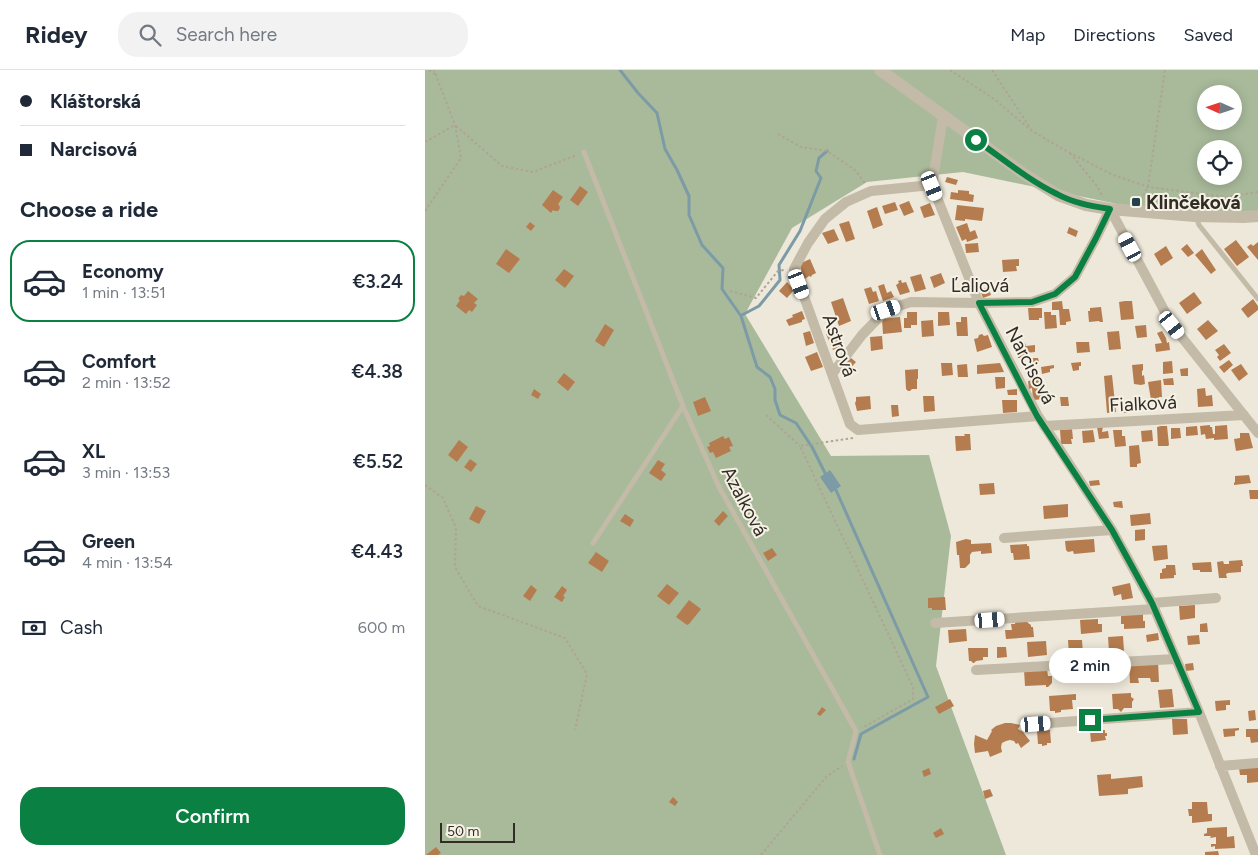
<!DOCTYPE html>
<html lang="en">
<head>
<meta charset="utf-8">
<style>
  :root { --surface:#fff; --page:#f2f2f3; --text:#1f2937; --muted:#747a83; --line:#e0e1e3; --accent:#0b8043 }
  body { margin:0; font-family:Figtree,sans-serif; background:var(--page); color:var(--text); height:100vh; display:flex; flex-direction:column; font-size:19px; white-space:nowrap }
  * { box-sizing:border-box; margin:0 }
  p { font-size:16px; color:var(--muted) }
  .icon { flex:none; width:28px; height:28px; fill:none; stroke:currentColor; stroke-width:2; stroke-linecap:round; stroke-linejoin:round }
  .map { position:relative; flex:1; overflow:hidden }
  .side { display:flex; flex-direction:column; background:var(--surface); width:425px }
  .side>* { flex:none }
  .banner { display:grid; align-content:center; height:110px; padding:0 20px; background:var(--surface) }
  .needle { width:32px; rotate:273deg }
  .fabs { position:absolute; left:772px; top:15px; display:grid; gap:10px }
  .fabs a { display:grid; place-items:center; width:45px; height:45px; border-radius:50%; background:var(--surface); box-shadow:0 2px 12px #0003; font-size:25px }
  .scale { position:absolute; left:15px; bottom:12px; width:75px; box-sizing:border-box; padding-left:5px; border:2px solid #312c26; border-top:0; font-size:14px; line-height:18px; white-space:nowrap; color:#312c26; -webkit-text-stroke:4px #f6f1e5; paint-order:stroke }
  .end { position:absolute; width:22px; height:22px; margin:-11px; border:6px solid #0b8043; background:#fff; box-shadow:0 0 0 2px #fff }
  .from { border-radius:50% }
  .bubble { position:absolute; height:35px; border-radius:18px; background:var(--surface); box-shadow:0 2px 12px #0003; font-size:16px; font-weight:600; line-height:35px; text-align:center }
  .car { position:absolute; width:15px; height:30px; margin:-15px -8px; border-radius:6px; box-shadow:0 0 4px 1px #0007; background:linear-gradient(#fff 24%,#345 0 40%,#fff 0 76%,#345 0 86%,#fff 0) }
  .banner b { display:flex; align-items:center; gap:18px; height:48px; font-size:19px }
  .banner b+b { border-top:1px solid var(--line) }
  .banner i { width:12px; height:12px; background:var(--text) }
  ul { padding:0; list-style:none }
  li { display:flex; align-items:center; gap:15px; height:82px; margin:0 10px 8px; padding:0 10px; border:2px solid transparent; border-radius:20px }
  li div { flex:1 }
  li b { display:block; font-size:19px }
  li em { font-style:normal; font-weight:600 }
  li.active { border-color:var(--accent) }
  li>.icon { width:45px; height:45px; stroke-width:1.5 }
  h2 { padding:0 20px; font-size:22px; line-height:60px }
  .pay { display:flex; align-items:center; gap:12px; height:55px; padding:0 20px; font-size:19px }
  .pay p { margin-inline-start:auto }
  .cta { display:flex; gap:10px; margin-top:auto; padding:10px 20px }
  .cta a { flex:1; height:58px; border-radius:20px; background:var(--accent); color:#fff; font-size:20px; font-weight:600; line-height:58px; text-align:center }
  header { display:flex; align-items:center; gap:30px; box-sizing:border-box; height:70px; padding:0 25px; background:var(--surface); border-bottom:1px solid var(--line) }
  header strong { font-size:24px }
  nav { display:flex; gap:28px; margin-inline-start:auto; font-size:18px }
  .search { width:350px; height:45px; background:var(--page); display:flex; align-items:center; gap:12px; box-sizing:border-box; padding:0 18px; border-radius:20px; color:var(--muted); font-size:19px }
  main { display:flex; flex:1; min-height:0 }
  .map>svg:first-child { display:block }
</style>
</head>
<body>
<header>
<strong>Ridey</strong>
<div class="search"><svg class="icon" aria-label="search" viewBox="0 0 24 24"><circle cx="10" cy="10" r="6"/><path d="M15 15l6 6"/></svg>Search here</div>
<nav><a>Map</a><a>Directions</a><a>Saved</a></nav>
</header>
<main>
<section class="side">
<div class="banner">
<b><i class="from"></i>Kláštorská</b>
<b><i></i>Narcisová</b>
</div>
<h2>Choose a ride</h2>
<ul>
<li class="active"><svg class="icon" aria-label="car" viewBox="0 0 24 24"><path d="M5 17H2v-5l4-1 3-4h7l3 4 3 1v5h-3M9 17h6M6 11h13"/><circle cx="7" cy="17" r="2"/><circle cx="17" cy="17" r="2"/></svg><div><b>Economy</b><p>1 min · 13:51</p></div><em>€3.24</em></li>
<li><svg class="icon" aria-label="car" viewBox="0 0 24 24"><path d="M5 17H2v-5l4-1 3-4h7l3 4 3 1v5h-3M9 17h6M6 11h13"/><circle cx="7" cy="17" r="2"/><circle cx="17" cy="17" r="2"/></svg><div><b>Comfort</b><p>2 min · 13:52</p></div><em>€4.38</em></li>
<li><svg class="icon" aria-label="car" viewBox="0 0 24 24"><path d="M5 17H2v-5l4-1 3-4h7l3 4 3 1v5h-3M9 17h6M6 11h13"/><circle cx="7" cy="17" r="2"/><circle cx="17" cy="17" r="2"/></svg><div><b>XL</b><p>3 min · 13:53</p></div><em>€5.52</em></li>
<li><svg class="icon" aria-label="car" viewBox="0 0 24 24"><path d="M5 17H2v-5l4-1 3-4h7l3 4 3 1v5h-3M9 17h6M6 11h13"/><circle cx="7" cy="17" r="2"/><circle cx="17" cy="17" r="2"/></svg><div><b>Green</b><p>4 min · 13:54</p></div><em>€4.43</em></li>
</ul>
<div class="pay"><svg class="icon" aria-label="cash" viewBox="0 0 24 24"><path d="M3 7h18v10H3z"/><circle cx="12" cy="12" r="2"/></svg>Cash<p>600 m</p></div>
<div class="cta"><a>Confirm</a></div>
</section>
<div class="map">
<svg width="833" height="785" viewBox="0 0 833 785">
  <rect width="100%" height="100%" fill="#ede8d9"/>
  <path fill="#a9ba9b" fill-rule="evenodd" d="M0 0H833V142H731L538 102 442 112 367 158 320 244 406 386 504 385 526 466 511 596 581 785H0ZM781 24H809V51H781ZM781 79H809V106H781Z"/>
  <path fill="#7c9ba6" d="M405 400 416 416 406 423 395 407Z"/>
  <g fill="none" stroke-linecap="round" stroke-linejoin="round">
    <path stroke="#7c9ba6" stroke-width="3" d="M195 0 213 23 232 43 240 79 252 100 264 126V145L277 175 298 198 297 219 316 246 332 297 345 307 350 319V330L355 345 371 353 387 377 400 403
      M317 245 334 236 355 210 354 195 375 161 396 108 391 101 394 88 402 81
      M411 420 503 627 436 664 429 689"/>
  </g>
  <path fill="#b57d4f" d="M522 107 533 110 531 115 520 112Z
    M155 116 163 122 153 136 145 130Z
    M128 120 138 127 133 134 134 135 135 138 133 141H130L128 140 126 143 117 135Z
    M533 120 544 121V124L549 125 548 132 525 129 526 122 533 123Z
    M484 131 489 142 479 146 474 135Z
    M470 132 473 140 460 144 457 136Z
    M505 133 510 145 499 148 495 137Z
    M532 135 559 138 557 151 540 149V151L530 150Z
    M452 137 458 155 448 159 442 141Z
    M424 151 430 169 421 172 414 154Z
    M105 152 110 156 106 161 101 157Z
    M542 153 545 162 550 160 553 168 542 172 541 169 537 171 531 157Z
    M644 157 653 161 651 167 642 163Z
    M409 159 414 170 403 174 397 163Z
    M811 170 824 187 812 196 799 179Z
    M833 172V190L822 177 826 174 828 176Z
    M553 173 554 182 541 183 540 174Z
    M762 174 769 183 763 187 756 179Z
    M741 176 748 188 736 196 729 184Z
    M81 179 95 189 84 203 71 194Z
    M777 179 791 200 786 204 770 185Z
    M385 189 391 203 387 205 386 207 384 206 380 209 374 194Z
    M594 189V196H591L592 201 578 202 577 190Z
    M139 199 149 206 140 218 130 210Z
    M516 203 520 213 509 218 505 207Z
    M496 204 501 219 490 222 485 207Z
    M476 210 477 213 481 212 485 222 475 225 471 215 474 213 473 211Z
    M362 212 369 220 362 228 354 221Z
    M459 214 462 223 466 221 469 227 458 231 453 216Z
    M446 217 448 222 451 221 454 231 444 234 439 219Z
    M563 217 566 225 558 228 555 220Z
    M43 221 53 229 49 233 52 235 47 242 44 240 41 244 31 236 35 230 33 229 36 225 39 226Z
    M769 222 777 233 762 244 754 233Z
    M418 228 426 251 414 256 406 232Z
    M828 229 833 236V240L823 248 816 239Z
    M637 231 638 239H644L646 251 641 252V255H635L634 240H627V232Z
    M700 231H707L709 249 696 250 694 232Z
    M676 237 678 252H675L674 251 664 252 663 241H665V238Z
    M603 238H617V248H614V250H604Z
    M377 241 380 249 377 250V252L364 256 361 250 368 247 369 249 367 245Z
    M482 242H492V255H486V258H479V248H482Z
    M513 242H524L525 255 513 256Z
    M619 242H626V245H631L632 258 620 259Z
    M475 247 477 262 458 264 457 249Z
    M536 247H542L543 266H532L531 252H536Z
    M508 250 509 266 497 267 496 251Z
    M783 250 793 261 781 270 772 259Z
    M180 254 189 260 179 277 170 271Z
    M721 255 722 267 712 268 710 256Z
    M413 259 419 275 408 280 401 264Z
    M385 261 389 273 381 276 378 263Z
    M694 261 696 279 684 280 682 262Z
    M737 261 741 268 742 273 744 272 745 280 731 282 730 274 737 273 732 263Z
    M557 264 559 266 563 265 567 277 552 282 549 269 553 268 554 265Z
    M457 266 458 279 446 281 445 267Z
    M651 272H664L665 282 652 283Z
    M600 273 601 276 610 275V282L601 283 602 288H593L591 274Z
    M799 274 806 283 795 291 792 287 794 285 790 280Z
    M392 282 398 297 386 301 380 287Z
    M426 288 431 292 423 301 418 296Z
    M603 288H613L614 292 604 293Z
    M804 290 808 295 799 303 794 297Z
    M747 291 748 303 738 304V292Z
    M656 292V296H654V300L648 301 646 293Z
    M516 293H527L528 305 517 306Z
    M575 293 579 302 552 304V295Z
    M542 294 543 307H533L532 295Z
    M718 294V300L717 301V306L719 305 720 314 716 315 709 314 707 295Z
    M816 294 823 304 814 311 806 300Z
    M629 295V298L625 299V302L617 304 616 297Z
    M763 298V306H756L755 299Z
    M493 299V309H492V319H487L485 321H483L481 319 480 300Z
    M139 303 150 312 143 321 132 312Z
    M687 305 691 342 682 343 679 306Z
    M570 307H580V318L571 319Z
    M748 308 749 315H739L738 309Z
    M616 309 619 329 608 330 607 318 604 319 603 311Z
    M736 310 737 327H734V329L726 330 723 312Z
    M780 318 781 326 787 325 788 336 773 337 772 319Z
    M109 319 116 324 113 329 106 325Z
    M592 319V325H583L582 320Z
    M445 326 446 339 432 341 430 333 431 331V327Z
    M498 326H509L510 341 499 342Z
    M280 327 286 341 273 346 268 332Z
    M635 327H643L644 336H636Z
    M577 330H592V342L578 343Z
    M697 332H702L703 343H697Z
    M466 335H473L474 346 467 347Z
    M785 355V357H787L788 364H790V356L802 355 803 369 789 370V368L781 369 780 364 776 365 775 356Z
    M678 356 677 362 683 361 684 368 674 369 672 357Z
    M736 356H742L744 375 743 376H733L732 357Z
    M772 356 773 365 761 366V357Z
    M746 358H755L756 368 746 369Z
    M647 359 648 369H646L647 374H636L635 360Z
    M668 360 670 372 658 373 657 361Z
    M688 360H697V366H700L701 376 690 377Z
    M727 360 728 371 717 372 716 361Z
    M815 363H824L828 378 811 381 809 369 815 368Z
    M539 364H545L546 380 531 381 530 366H540Z
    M298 366 300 369 304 367 308 376 304 377 306 381 291 388 288 382 285 383 282 377 285 376 284 373Z
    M34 370 43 377 32 392 23 385Z
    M714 375 716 393 712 394V397H705L704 376Z
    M45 389 52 394 46 402 39 397Z
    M233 390 240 394 236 400 241 404 236 411 224 403Z
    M824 405 826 413 809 415V413L810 412V406Z
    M674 410 675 415 665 416 664 411Z
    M569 413 570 424 555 425 554 414Z
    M824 420H833V429H825Z
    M697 431 698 438 689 437 688 432Z
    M643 434V447L619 449 618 436Z
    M51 436 61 441 54 454 44 449Z
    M298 441 303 446 294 456 289 451Z
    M725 443 726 454 706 456 705 445Z
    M200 444 209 450 205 457 195 451Z
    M720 459V470L710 471V460Z
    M541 469 546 470V474L566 473 567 483 556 484V481L547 482 545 485V493L540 498H535L534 485H532L531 472Z
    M669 469 670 482 649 484 648 481 643 482 641 480 640 471Z
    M602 474V476H604L605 489 589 490 588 483H586L585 475Z
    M742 475 743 489 729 491 727 476Z
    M347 478 352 485 343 491 338 483Z
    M171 482 184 491 177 502 163 493Z
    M817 490 818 496H816V502L803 503 801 504 802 508H794L792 492 798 491 799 494H804V491Z
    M786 492 787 502H775V500H768L767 493Z
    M741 495H750L751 505H749V508L735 509V503H737V499L741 498Z
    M705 513 708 528 697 530 696 524 689 526 687 517Z
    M242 514 254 523 244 535 232 526Z
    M106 515 112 520 105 531 98 526Z
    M137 516 142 520 138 526 140 527 137 532 129 527Z
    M520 527 521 540H507V538H503V528Z
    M264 530 276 539 264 554 262 555 251 547Z
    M770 535V548L755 550 754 536Z
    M718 544V551H720V558L699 559V554H696V545Z
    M673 549V554H677V562L656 564 655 550Z
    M602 551 603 553 606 555V557H608L609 567 581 569 580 560H587L586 554H590V552Z
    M782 553 783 562H775V554Z
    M541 559 542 571 524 573 523 560Z
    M733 563 734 570 722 572 721 565Z
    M774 565 775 574 763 575 762 566Z
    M698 566 699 581 684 582 683 567Z
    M643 570H657L658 584 644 585Z
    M621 571 622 585 603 587 602 572Z
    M572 577H581L582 587 572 588Z
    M543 578H563V587H558V590L551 591 549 593H548L546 591H544Z
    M733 591 734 612H726L725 608H713L714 613H705L704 593Z
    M768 593 769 600 761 601 760 594Z
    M663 596 664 610 648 611 647 597Z
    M622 599 623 606H627V613L623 617H621V615L600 616 599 600Z
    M747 619 749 637 735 638 733 620Z
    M706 623V627L709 629 707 632V638H699L696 642 693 639H688L687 624Z
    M651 624V630H647L648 639 636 640V642L630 643V641H625L624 626Z
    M525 629 529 636 514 644 510 637Z
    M805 630V635H801V640L791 641 790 631Z
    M397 637 401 640 395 646 392 644Z
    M830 640 831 650 824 651 823 641Z
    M747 649H762L763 664 748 665Z
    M580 653H586L595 655 593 659 598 662 605 671 596 678 593 673 591 674 589 671 585 670 581 671 577 673 576 677 577 682 565 687 563 681 550 683 549 674 550 665 562 670 567 661 566 660 571 656Z
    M814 658V660L810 661V666L799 667 798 659Z
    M821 659H833V672L826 673 825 667H821Z
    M625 660 626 673H622V675L617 676V674H613L612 661Z
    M680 660V663H682V666H680L681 670 666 672 665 661Z
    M833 696V712L822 713V705H815L814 698Z
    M504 698 506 704 499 707 497 701Z
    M686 704V709L717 706 718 717 703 719V724L674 726 672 705Z
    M565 719 568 726 560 729 558 721Z
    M248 727 253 732 250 736 244 732Z
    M767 732H782L783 744H787V751L767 753V746H764L763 739H767Z
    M802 757V767L809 766 810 778 790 779V776L786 777V774H791V767L785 768 786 766H779V764L782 763V758Z
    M516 758 519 764 511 768 508 763Z
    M11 777 16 783 13 785H1Z
    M793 781 794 785H780V782Z"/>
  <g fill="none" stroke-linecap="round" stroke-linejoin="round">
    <path stroke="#afa492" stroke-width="2" stroke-dasharray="2.5 2.5" stroke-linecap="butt" d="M4 0 11 5
      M525 0 569 29 607 61 643 82 688 105 723 117 801 127 833 122
      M567 0 606 59
      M31 56 77 96 108 102 152 85
      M353 64 376 77 402 81 430 100 440 113
      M0 72 30 55
      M645 83 672 116 678 127
      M716 130 723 117 740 0
      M0 141 36 88 30 55 9 0
      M305 221 331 228 353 201 359 200
      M341 345 375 376
      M428 368 375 376 488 617V629L437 658
      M0 415 18 428 31 458 30 497 53 536 140 568 162 604 150 660
      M336 785 401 707 417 696"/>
    <path stroke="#c3baa7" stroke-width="5" d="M159 82 258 336 294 417 431 661 423 692 455 785
      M771 146 774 155 833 229
      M168 473 258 336"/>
    <path stroke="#c3baa7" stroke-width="10" d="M518 47 507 115 554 233 613 346 687 460 727 533 774 642 831 785
      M507 115 446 121 421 132 400 149 383 173 369 199 425 354 433 360 613 346
      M685 139 747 255 833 363
      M407 304 437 265 461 240 486 232 554 233 607 232 630 224 650 207 671 168 685 139
      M619 356 819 345
      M579 468 687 460
      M727 533 791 528
      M510 553 730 539
      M551 600 750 589
      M611 654 774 642
      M795 696 833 693"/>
    <path stroke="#c3baa7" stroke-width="12" d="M455 0 599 104 633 125 661 135 685 139 770 146 819 147 833 146"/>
  </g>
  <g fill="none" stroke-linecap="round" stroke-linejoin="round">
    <path stroke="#0b8043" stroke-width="6" d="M551 70C577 88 603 110 632 124 648 133 667 136 685 139L671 168 650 207 630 224 607 232 554 233 612 346 687 460 727 533 774 642 665 650"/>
  </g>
  <rect fill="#22414c" stroke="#f6f1e5" stroke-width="2" x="706" y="127" width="10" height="10" rx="2.5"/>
  <g text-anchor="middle" stroke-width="4" stroke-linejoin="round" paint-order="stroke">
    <g font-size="19" font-weight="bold" fill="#312c26" stroke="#f6f1e5" text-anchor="start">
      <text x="721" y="139">Klinčeková</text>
    </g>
    <g font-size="19" fill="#312c26" stroke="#f6f1e5">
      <text x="555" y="222">Ľaliová</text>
      <text transform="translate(415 275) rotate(70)" y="7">Astrová</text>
      <text transform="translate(606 295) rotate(62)" y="7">Narcisová</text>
      <text transform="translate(718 333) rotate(-3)" y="7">Fialková</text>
      <text transform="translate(320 431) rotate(62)" y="7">Azalková</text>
    </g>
  </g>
</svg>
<div class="fabs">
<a><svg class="needle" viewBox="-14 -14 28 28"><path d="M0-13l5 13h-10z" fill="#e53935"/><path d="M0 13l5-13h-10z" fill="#747a83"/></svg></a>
<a><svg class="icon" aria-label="locate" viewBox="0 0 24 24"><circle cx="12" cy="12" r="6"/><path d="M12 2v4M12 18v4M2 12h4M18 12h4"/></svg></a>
</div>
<div class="scale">50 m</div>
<i class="end from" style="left:551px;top:70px"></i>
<i class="end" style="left:665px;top:650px"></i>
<div class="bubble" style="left:624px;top:578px;width:82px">2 min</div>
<i class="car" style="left:507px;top:116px;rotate:158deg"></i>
<i class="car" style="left:705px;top:177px;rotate:332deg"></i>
<i class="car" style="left:374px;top:214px;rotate:159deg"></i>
<i class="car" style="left:461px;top:240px;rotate:71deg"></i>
<i class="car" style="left:747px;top:255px;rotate:141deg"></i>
<i class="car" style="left:565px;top:550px;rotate:86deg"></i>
<i class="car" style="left:611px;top:654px;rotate:86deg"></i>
</div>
</main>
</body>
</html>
